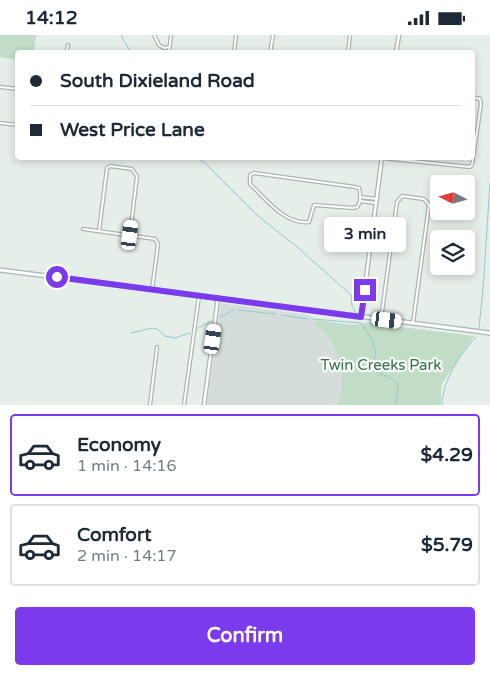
<!DOCTYPE html>
<html lang="en">
<head>
<meta charset="utf-8">
<style>
  :root { --surface:#fff; --page:#f2f2f3; --text:#1f2937; --muted:#747a83; --line:#e0e1e3; --accent:#7c3aed }
  body { margin:0; font-family:"Varela Round",sans-serif; background:var(--page); color:var(--text); height:100vh; display:flex; flex-direction:column; font-size:19px; white-space:nowrap }
  * { box-sizing:border-box; margin:0 }
  p { font-size:16px; color:var(--muted) }
  .icon { flex:none; width:28px; height:28px; fill:none; stroke:currentColor; stroke-width:2; stroke-linecap:round; stroke-linejoin:round }
  .map { position:relative; height:370px; overflow:hidden }
  .panel { display:flex; flex-direction:column; background:var(--surface); flex:1 }
  .panel>* { flex:none }
  .banner { position:absolute; left:15px; top:15px; width:460px; height:110px; border-radius:5px; box-shadow:0 2px 8px #0003; display:grid; align-content:center; height:110px; padding:0 15px; background:var(--surface) }
  .needle { width:32px; rotate:276deg }
  .controls { position:absolute; left:430px; top:140px; display:grid; gap:10px }
  .controls a { display:grid; place-items:center; width:45px; height:45px; border-radius:5px; background:var(--surface); box-shadow:0 2px 8px #0003; font-size:25px }
  .end { position:absolute; width:22px; height:22px; margin:-11px; border:6px solid #7c3aed; background:#fff; box-shadow:0 0 0 2px #fff }
  .from { border-radius:50% }
  .bubble { position:absolute; height:35px; border-radius:5px; background:var(--surface); box-shadow:0 2px 8px #0003; font-size:16px; font-weight:800; line-height:35px; text-align:center }
  .car { position:absolute; width:15px; height:30px; margin:-15px -8px; border-radius:6px; box-shadow:0 0 4px 1px #0007; background:linear-gradient(#fff 24%,#345 0 40%,#fff 0 76%,#345 0 86%,#fff 0) }
  .banner b { display:flex; align-items:center; gap:18px; height:48px; font-size:19px }
  .banner b+b { border-top:1px solid var(--line) }
  .banner i { width:12px; height:12px; background:var(--text) }
  ul { padding:9px 0 0; list-style:none }
  li { display:flex; align-items:center; gap:15px; height:82px; margin:0 10px 8px; padding:0 5px; border:2px solid var(--line); border-radius:5px }
  li div { flex:1 }
  li b { display:block; font-size:19px }
  li em { font-style:normal; font-weight:800 }
  li.active { border-color:var(--accent) }
  li>.icon { width:45px; height:45px; stroke-width:1.5 }
  .cta { display:flex; gap:10px; margin-top:auto; padding:10px 15px }
  .cta a { flex:1; height:58px; border-radius:5px; background:var(--accent); color:#fff; font-size:20px; font-weight:800; line-height:58px; text-align:center }
  .status { display:flex; justify-content:space-between; align-items:center; height:35px; padding:0 25px; background:var(--surface); direction:ltr }
  .status svg { height:14px; fill:currentColor }
  .map>svg:first-child { display:block }
</style>
</head>
<body>
<div class="status"><b>14:12</b><svg viewBox="0 0 49 12"><path d="M0 12V9h3v3zM5 12V6h3v6zM10 12V3h3v9zM15 12V0h3v12zM26 1h20v11H26zM47 4h2v5h-2z"/></svg></div>
<div class="map">
<svg width="490" height="370" viewBox="0 0 490 370">
  <rect width="100%" height="100%" fill="#e6eeea"/>
  <path fill="#d4ddd9" d="M221 268 309 280 329 302 337 317 340 328 342 344 339 362 335 370H207Z"/>
  <path fill="#c1ddc7" d="M0 0H36L34 17 18 18 17 25 0 22Z
    M315 285 353 290 372 287 385 290 474 301 443 347 441 352V370H336C346 350 342 320 328 302 324 297 318 292 314 288Z"/>
  <g fill="none" stroke-linecap="round" stroke-linejoin="round">
    <path stroke="#94c7cd" stroke-width="1" d="M121 0 131 18
      M197 122 207 130 258 181 296 211 351 260 352 271 356 279
      M238 275 276 279
      M282 280 307 284
      M220 282 234 275
      M312 284 361 288 372 304 376 320 372 328 375 336C399 348 401 342 395 370
      M198 293 211 286
      M479 293 483 254 490 148
      M131 298 152 293 157 294 165 301 175 303 190 298
      M442 370C443 344 459 321 476 302"/>
    <g stroke="#a9b6b1" stroke-width="4.5">
      <path id="minor" d="M154 0 159 10 164 13 169 12
        M66 18 68 10
        M169 18 171 0
        M234 18 236 0
        M270 18 273 0
        M348 18 350 0
        M0 52 18 54
        M0 88 18 90
        M382 123 470 132 472 130 481 69 480 64 472 62
        M254 138 355 152 359 153C361 159 361 168 357 172L353 173 314 170 309 187C285 190 266 164 250 149V140Z
        M360 162 377 164
        M360 166 376 168
        M83 194 155 204 158 209 152 255
        M99 196 107 133 110 131 132 134 137 141 130 200
        M381 284 397 167 402 161 424 164 429 170 413 288
        M150 370 157 312
        M184 370 199 261"/>
    </g>
    <g stroke="#a9b6b1" stroke-width="5">
      <path id="tertiary" d="M396 18 399 0
        M361 282 382 122
        M204 370 218 263"/>
    </g>
    <g stroke="#a5b8b1" stroke-width="5.5">
      <path id="secondary" d="M0 235 490 298"/>
    </g>
    <use href="#minor" stroke="#fff" stroke-width="2"/>
    <use href="#tertiary" stroke="#fff" stroke-width="2.5"/>
    <use href="#secondary" stroke="#fff" stroke-width="3"/>
  </g>
  <g fill="none" stroke-linecap="round" stroke-linejoin="round">
    <path stroke="#7c3aed" stroke-width="6" d="M57 242 361 282 365 255"/>
  </g>
  <g text-anchor="middle" stroke-width="4.5" stroke-linejoin="round" paint-order="stroke">
    <g font-size="15" fill="#347249" stroke="#f7faf8">
      <text x="381" y="335">Twin Creeks Park</text>
    </g>
  </g>
</svg>
<div class="controls">
<a><svg class="needle" viewBox="-14 -14 28 28"><path d="M0-13l5 13h-10z" fill="#e53935"/><path d="M0 13l5-13h-10z" fill="#747a83"/></svg></a>
<a><svg class="icon" aria-label="layers" viewBox="0 0 24 24"><path d="M12 4l9 5-9 5-9-5zM3 14l9 5 9-5"/></svg></a>
</div>
<i class="end from" style="left:57px;top:242px"></i>
<i class="end" style="left:365px;top:255px"></i>
<div class="bubble" style="left:324px;top:182px;width:82px">3 min</div>
<i class="car" style="left:130px;top:200px;rotate:7deg"></i>
<i class="car" style="left:387px;top:285px;rotate:97deg"></i>
<i class="car" style="left:213px;top:304px;rotate:8deg"></i>
<div class="banner">
<b><i class="from"></i>South Dixieland Road</b>
<b><i></i>West Price Lane</b>
</div>
</div>
<section class="panel">
<ul>
<li class="active"><svg class="icon" aria-label="car" viewBox="0 0 24 24"><path d="M5 17H2v-5l4-1 3-4h7l3 4 3 1v5h-3M9 17h6M6 11h13"/><circle cx="7" cy="17" r="2"/><circle cx="17" cy="17" r="2"/></svg><div><b>Economy</b><p>1 min · 14:16</p></div><em>$4.29</em></li>
<li><svg class="icon" aria-label="car" viewBox="0 0 24 24"><path d="M5 17H2v-5l4-1 3-4h7l3 4 3 1v5h-3M9 17h6M6 11h13"/><circle cx="7" cy="17" r="2"/><circle cx="17" cy="17" r="2"/></svg><div><b>Comfort</b><p>2 min · 14:17</p></div><em>$5.79</em></li>
</ul>
<div class="cta"><a>Confirm</a></div>
</section>
</body>
</html>
